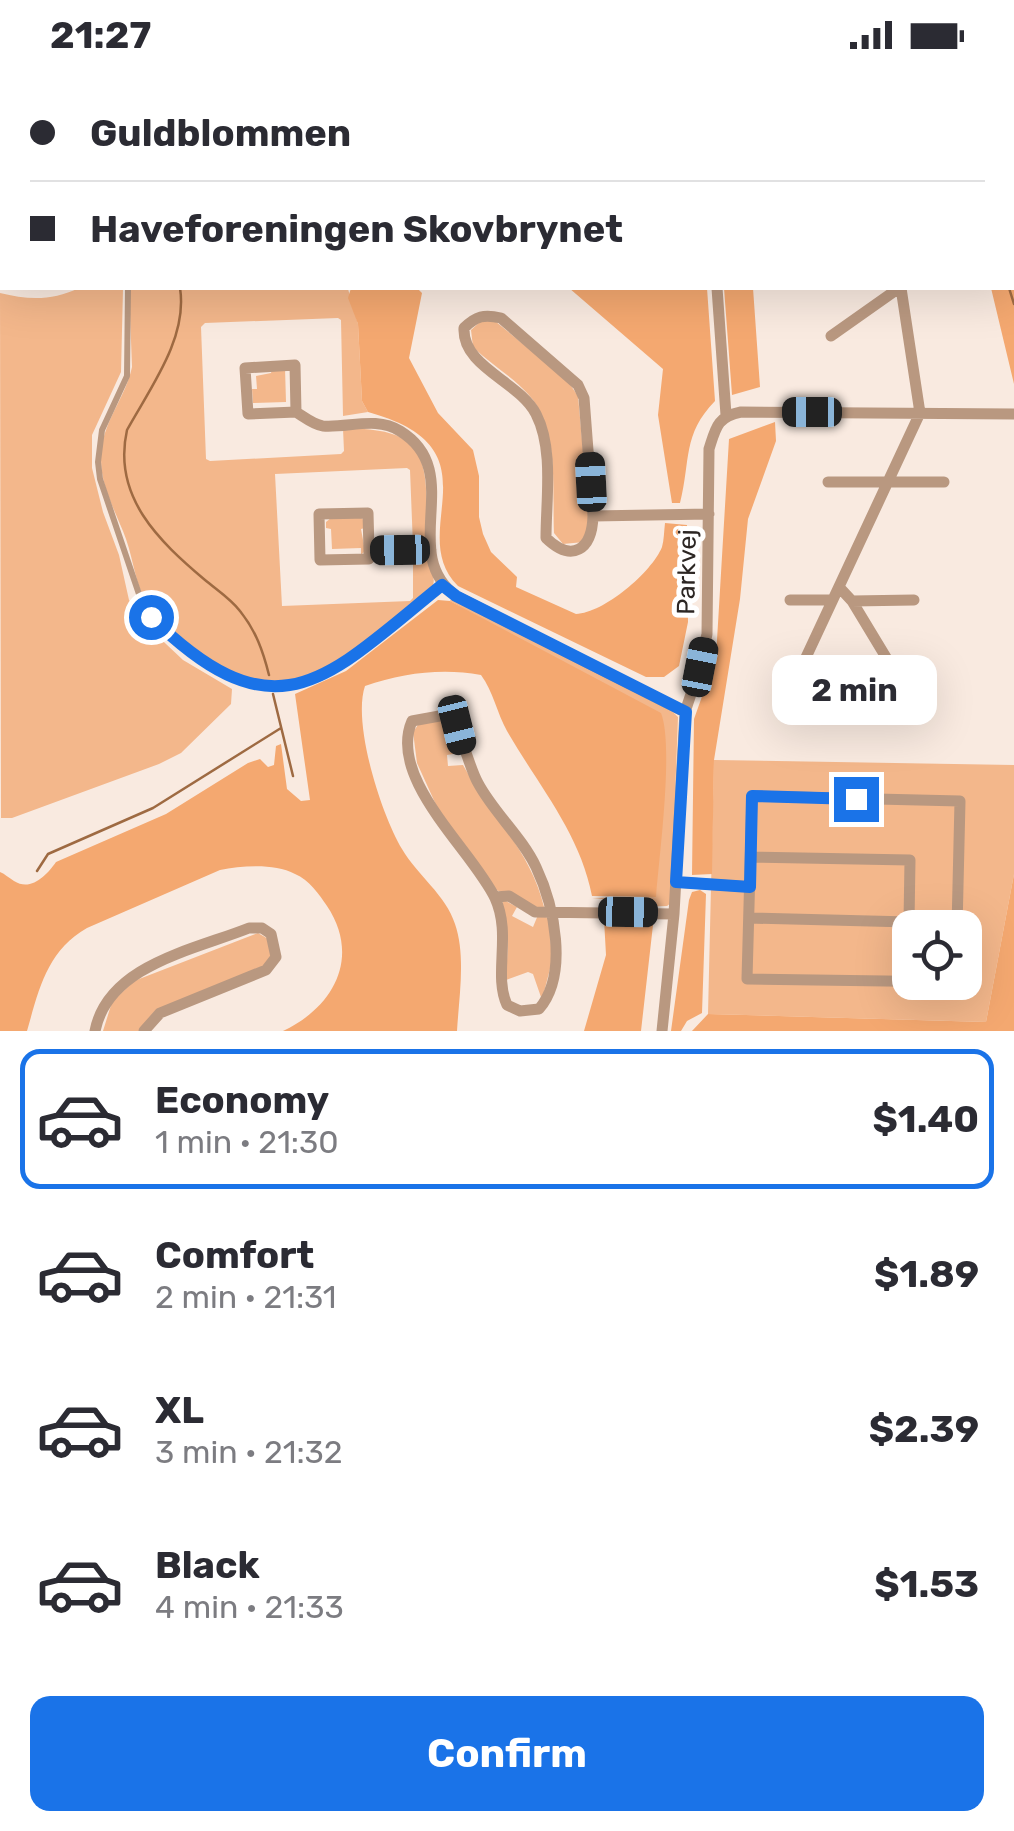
<!DOCTYPE html>
<html lang="en">
<head>
<meta charset="utf-8">
<style>
  :root { --surface:#fff; --page:#f2f2f3; --text:#2b2b33; --muted:#7c7c81; --line:#e1e1e2; --accent:#1a73e8 }
  body { margin:0; font-family:Rubik,sans-serif; background:var(--page); color:var(--text); height:100vh; display:flex; flex-direction:column; font-size:38px; white-space:nowrap }
  * { box-sizing:border-box; margin:0 }
  p { font-size:32px; color:var(--muted) }
  .icon { flex:none; width:55px; height:55px; fill:none; stroke:currentColor; stroke-width:2; stroke-linecap:round; stroke-linejoin:round }
  .map { position:relative; height:961px; overflow:hidden }
  .sheet { display:flex; flex-direction:column; background:var(--surface); flex:1 }
  .sheet>* { flex:none }
  .banner { position:absolute; left:0px; top:0px; width:1015px; height:220px; box-shadow:0 10px 40px #0002; display:grid; align-content:center; height:220px; padding:0 30px; background:var(--surface) }
  .fabs { position:absolute; left:892px; top:840px; display:grid; gap:20px }
  .fabs a { display:grid; place-items:center; width:90px; height:90px; border-radius:20px; background:var(--surface); box-shadow:0 10px 40px #0002; font-size:50px }
  .end { position:absolute; width:45px; height:45px; margin:-22px; border:12px solid #1a73e8; background:#fff; box-shadow:0 0 0 5px #fff }
  .from { border-radius:50% }
  .bubble { position:absolute; height:70px; border-radius:20px; background:var(--surface); box-shadow:0 10px 40px #0002; font-size:32px; font-weight:700; line-height:70px; text-align:center }
  .car { position:absolute; width:30px; height:60px; margin:-30px -15px; border-radius:12px; box-shadow:0 0 8px 2px #0007; background:linear-gradient(#222 24%,#8ab4d8 0 40%,#222 0 76%,#8ab4d8 0 86%,#222 0) }
  .banner b { display:flex; align-items:center; gap:35px; height:95px; font-size:38px }
  .banner b+b { border-top:2px solid var(--line) }
  .banner i { width:25px; height:25px; background:var(--text) }
  ul { padding:18px 0 0; list-style:none }
  li { display:flex; align-items:center; gap:30px; height:140px; margin:0 20px 15px; padding:0 10px; border:5px solid transparent; border-radius:20px }
  li div { flex:1 }
  li b { display:block; font-size:38px }
  li em { font-style:normal; font-weight:700 }
  li.current { border-color:var(--accent) }
  li>.icon { width:90px; height:90px; stroke-width:1.5 }
  .action { display:flex; gap:20px; margin-top:auto; padding:20px 30px }
  .action a { flex:1; height:115px; border-radius:20px; background:var(--accent); color:#fff; font-size:40px; font-weight:700; line-height:115px; text-align:center }
  .status { display:flex; justify-content:space-between; align-items:center; height:70px; padding:0 50px; background:var(--surface); direction:ltr }
  .status svg { height:28px; fill:currentColor }
  .map>svg:first-child { display:block }
</style>
</head>
<body>
<div class="status"><b>21:27</b><svg viewBox="0 0 49 12"><path d="M0 12V9h3v3zM5 12V6h3v6zM10 12V3h3v9zM15 12V0h3v12zM26 1h20v11H26zM47 4h2v5h-2z"/></svg></div>
<div class="map">
<svg width="1014" height="961" viewBox="0 0 1014 961">
  <rect width="100%" height="100%" fill="#f9eae0"/>
  <path fill="#f3b78b" fill-rule="evenodd" d="M79 218 123 219 121 302 92 365V398L103 442 119 485 129 530 148 557 183 590 232 619 231 634 181 683 159 694 12 748H1L0 223C28 230 52 231 79 218Z
    M129 218 348 219 358 254 362 331 368 342 343 346 341 250 338 248 205 253 201 257 206 389 210 391 341 384 344 381 343 359C436 356 426 399 427 473L413 476 410 400 407 398 275 404 282 536 410 531 413 528V485L423 484C430 491 437 509 432 518 398 547 353 595 310 608 298 612 277 616 265 614 223 607 168 572 147 534 135 513 134 492 126 469 117 444 101 418 101 390 100 354 125 330 132 297Z
    M481 251H495L567 310 578 326 590 456 584 472 563 474 554 463C552 420 560 358 528 324 512 306 490 294 473 277L471 260Z
    M285 298 286 332 253 333 252 319H257L256 306 271 303 272 299Z
    M360 447 365 451V458L361 459 365 481 361 485V478L332 479 331 459 326 458V452L331 448Z
    M452 527 673 642 678 647 671 833 667 836 625 837 622 831 592 828 656 827 484 550 450 531Z
    M442 650C455 657 456 669 459 683L447 685 448 696 463 695C490 743 531 782 544 837L535 838 517 826 495 820 437 737 417 693 413 662 420 652Z
    M714 690 1014 695V804L986 952 708 944ZM910 858H965V912H910Z
    M502 829 517 837 512 846 533 857 538 845 549 848 552 891 542 930 533 904 528 902 506 910 508 872Z
    M258 863 270 870 273 885 263 897 154 942 140 961H103L112 932 134 911Z"/>
  <path fill="#f4a870" d="M0 0H406L2 2V70Z
    M757 0H1014V314L991 218H1012V2H756Z
    M351 218H417L422 223 409 288 438 343 473 380 479 406V447L483 464 491 482 517 507 516 517 576 544C604 543 652 502 662 477 664 470 664 461 665 453L687 455 688 552 679 596 664 607H646L458 516C403 461 503 379 368 342L362 331 358 254 348 228Z
    M569 218H707L715 331C682 365 691 390 680 433H672L658 345 663 299Z
    M724 218H753L760 317 732 325Z
    M775 352 776 371 748 449 740 529 714 690 712 804 692 805 694 649 716 587 729 369Z
    M438 530 450 531 661 643C674 676 659 787 656 827L592 826C580 763 538 715 507 661 497 643 493 621 481 605 442 598 403 603 365 616 352 654 382 746 402 779 417 805 446 825 455 854 466 886 459 927 457 961H283C334 937 361 887 327 836 319 824 309 810 295 804 274 793 242 796 220 800L87 858C47 881 39 919 27 961H0V802C5 804 9 808 14 811 31 822 47 805 56 792L166 744 248 693 260 689 268 697 274 695 276 676 281 674 287 719 301 731 310 730 295 624 346 601Z
    M1014 804V961H692L708 944 986 952Z
    M700 820 706 824 702 943 687 951 681 961H671L689 830 692 822Z
    M604 849 651 851 653 855 641 961H584L606 885Z"/>
  <g fill="none" stroke-linecap="round" stroke-linejoin="round">
    <path stroke="#9e6a42" stroke-width="2.5" d="M0 9 2 13
      M1012 104 1014 103
      M180 218C188 268 150 318 127 360 112 427 159 471 205 510 217 520 231 529 240 541 256 561 263 581 269 605
      M1009 218 1014 234
      M273 624 293 706
      M37 801 48 784 153 738 281 658"/>
    <path stroke="#b99880" stroke-width="6" d="M0 112 2 116
      M128 218 127 306 102 360 98 392 100 409 141 530C158 559 185 582 214 598 309 651 372 571 442 515"/>
    <path stroke="#b99880" stroke-width="11" d="M705 0V2
      M617 1 680 0
      M717 218 726 345
      M831 266 899 218
      M296 342 248 344 245 298 295 295 296 342C304 347 314 355 323 356 349 358 376 346 400 361 467 402 397 482 456 526L685 642
      M828 412H944
      M593 446 584 328 578 315 501 248C484 244 476 246 464 258 462 297 520 312 536 344 554 379 546 429 546 468 572 493 592 480 593 446L709 444
      M369 481V489L320 490 319 444 368 443 369 481 431 480
      M839 517 852 531 907 622
      M790 530H831
      M852 531 914 530
      M787 628 920 343 901 218
      M445 645C460 652 468 696 478 713 494 743 522 767 536 797 554 835 569 904 539 939L520 941 507 935C493 904 512 865 495 828 473 781 387 709 412 651Z
      M676 812 750 817
      M495 827 509 826 535 842 674 844
      M749 848 909 852 910 790 751 787
      M956 912 747 909 752 726 960 731 957 858
      M95 961C108 895 194 880 249 858H262L271 864 276 887 266 900 160 943 144 961
      M662 961 674 844 685 642 700 597 707 564 709 379C716 357 717 347 741 342L1014 344"/>
  </g>
  <g fill="none" stroke-linecap="round" stroke-linejoin="round">
    <path stroke="#1a73e8" stroke-width="12" d="M151 547C278 672 328 607 442 515L456 526 686 642 676 812 750 817 752 726 856 729"/>
  </g>
  <g text-anchor="middle" stroke-width="10" stroke-linejoin="round" paint-order="stroke">
    <g font-size="25" fill="#2c2623" stroke="#fff">
      <text transform="translate(686 502) rotate(-89)" y="9">Parkvej</text>
    </g>
  </g>
</svg>
<div class="fabs">
<a><svg class="icon" aria-label="locate" viewBox="0 0 24 24"><circle cx="12" cy="12" r="6"/><path d="M12 2v4M12 18v4M2 12h4M18 12h4"/></svg></a>
</div>
<i class="end from" style="left:151px;top:547px"></i>
<i class="end" style="left:856px;top:729px"></i>
<div class="bubble" style="left:772px;top:585px;width:165px">2 min</div>
<i class="car" style="left:812px;top:342px;rotate:270deg"></i>
<i class="car" style="left:591px;top:412px;rotate:357deg"></i>
<i class="car" style="left:400px;top:480px;rotate:269deg"></i>
<i class="car" style="left:700px;top:597px;rotate:11deg"></i>
<i class="car" style="left:457px;top:655px;rotate:166deg"></i>
<i class="car" style="left:628px;top:842px;rotate:91deg"></i>
<div class="banner">
<b><i class="from"></i>Guldblommen</b>
<b><i></i>Haveforeningen Skovbrynet</b>
</div>
</div>
<section class="sheet">
<ul>
<li class="current"><svg class="icon" aria-label="car" viewBox="0 0 24 24"><path d="M5 17H2v-5l4-1 3-4h7l3 4 3 1v5h-3M9 17h6M6 11h13"/><circle cx="7" cy="17" r="2"/><circle cx="17" cy="17" r="2"/></svg><div><b>Economy</b><p>1 min · 21:30</p></div><em>$1.40</em></li>
<li><svg class="icon" aria-label="car" viewBox="0 0 24 24"><path d="M5 17H2v-5l4-1 3-4h7l3 4 3 1v5h-3M9 17h6M6 11h13"/><circle cx="7" cy="17" r="2"/><circle cx="17" cy="17" r="2"/></svg><div><b>Comfort</b><p>2 min · 21:31</p></div><em>$1.89</em></li>
<li><svg class="icon" aria-label="car" viewBox="0 0 24 24"><path d="M5 17H2v-5l4-1 3-4h7l3 4 3 1v5h-3M9 17h6M6 11h13"/><circle cx="7" cy="17" r="2"/><circle cx="17" cy="17" r="2"/></svg><div><b>XL</b><p>3 min · 21:32</p></div><em>$2.39</em></li>
<li><svg class="icon" aria-label="car" viewBox="0 0 24 24"><path d="M5 17H2v-5l4-1 3-4h7l3 4 3 1v5h-3M9 17h6M6 11h13"/><circle cx="7" cy="17" r="2"/><circle cx="17" cy="17" r="2"/></svg><div><b>Black</b><p>4 min · 21:33</p></div><em>$1.53</em></li>
</ul>
<div class="action"><a>Confirm</a></div>
</section>
</body>
</html>
